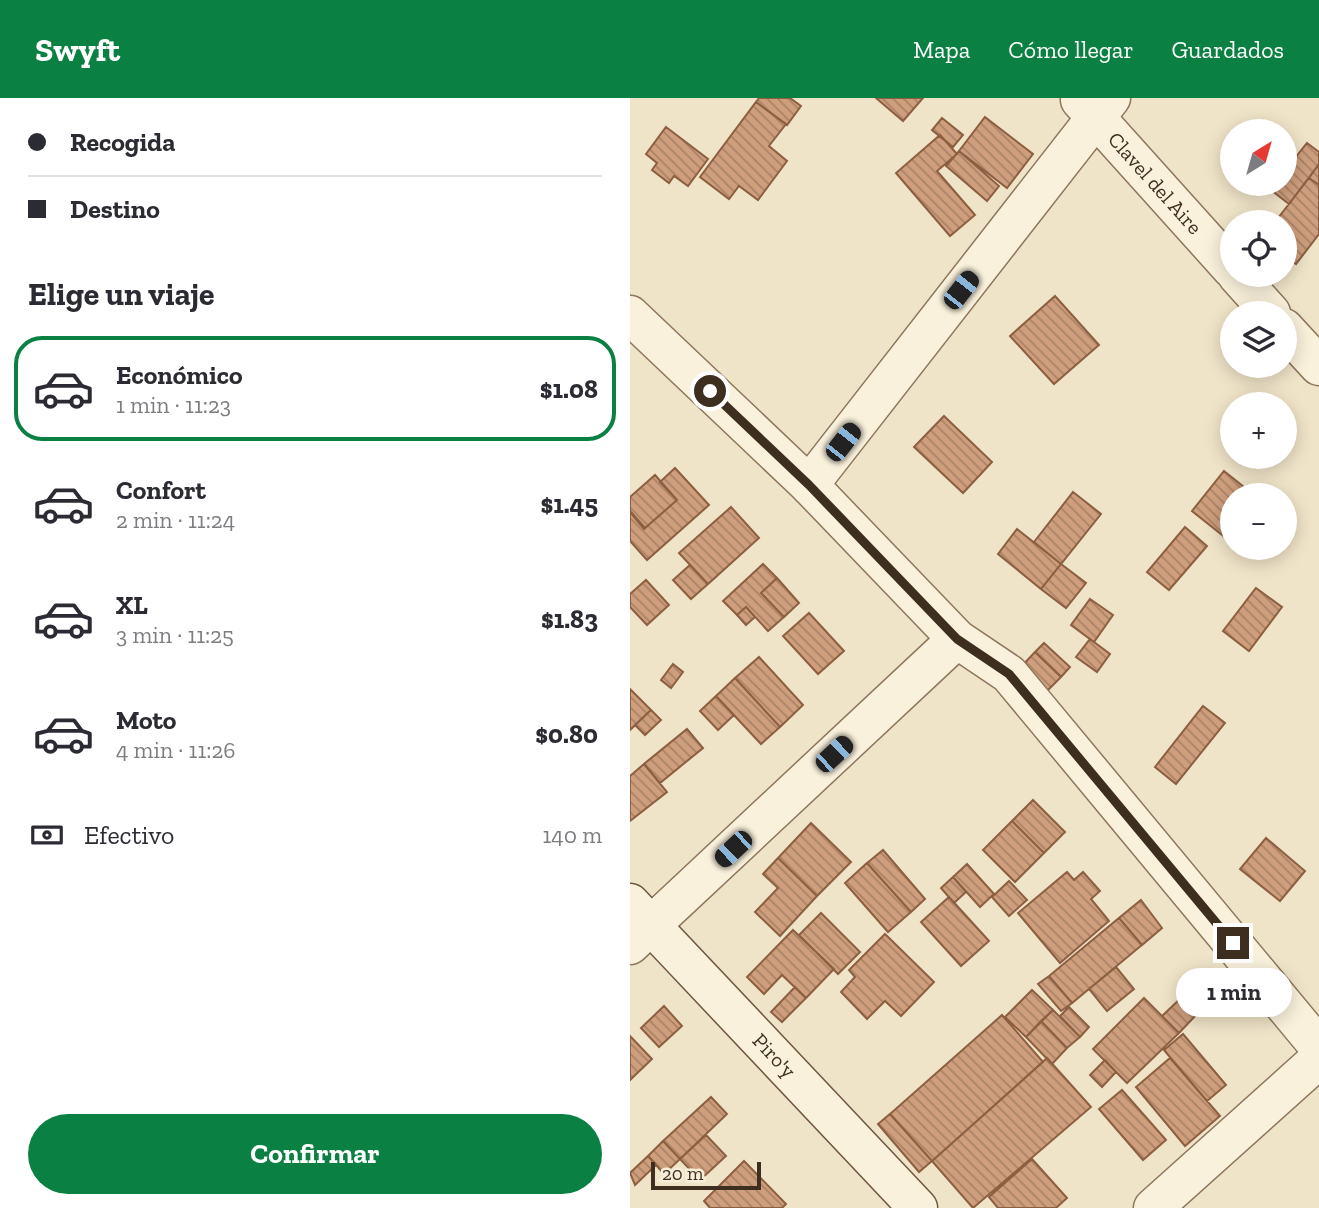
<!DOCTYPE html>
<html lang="es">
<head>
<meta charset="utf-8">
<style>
  :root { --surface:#fff; --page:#f7f7f7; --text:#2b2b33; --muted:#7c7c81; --line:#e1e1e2; --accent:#0b8043 }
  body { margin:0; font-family:"Zilla Slab",serif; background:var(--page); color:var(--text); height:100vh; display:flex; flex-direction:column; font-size:26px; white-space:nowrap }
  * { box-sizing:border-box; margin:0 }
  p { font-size:23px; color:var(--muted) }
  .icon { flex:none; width:38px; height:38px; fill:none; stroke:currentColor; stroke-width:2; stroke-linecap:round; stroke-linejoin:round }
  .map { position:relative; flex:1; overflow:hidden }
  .details { display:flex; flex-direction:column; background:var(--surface); width:630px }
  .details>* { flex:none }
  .banner { display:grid; align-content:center; height:154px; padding:0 28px; background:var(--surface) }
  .needle { width:46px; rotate:37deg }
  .buttons { position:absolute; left:590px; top:21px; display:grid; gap:14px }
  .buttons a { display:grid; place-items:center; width:77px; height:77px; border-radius:50%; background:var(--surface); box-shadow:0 4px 18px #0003; font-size:35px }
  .scale { position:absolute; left:21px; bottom:18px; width:110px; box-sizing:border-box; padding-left:7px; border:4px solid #3d2e20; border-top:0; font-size:19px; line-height:24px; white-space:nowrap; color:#3d2e20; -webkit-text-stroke:5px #f7eed8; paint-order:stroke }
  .end { position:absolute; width:32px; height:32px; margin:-16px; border:9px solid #3d2e20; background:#fff; box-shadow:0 0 0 4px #fff }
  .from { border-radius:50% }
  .bubble { position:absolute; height:49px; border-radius:24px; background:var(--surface); box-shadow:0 4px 18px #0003; font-size:23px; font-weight:700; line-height:49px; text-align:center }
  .car { position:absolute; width:21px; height:42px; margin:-21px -10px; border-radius:9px; box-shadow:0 0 5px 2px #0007; background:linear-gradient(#222 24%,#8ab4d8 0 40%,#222 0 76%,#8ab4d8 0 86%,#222 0) }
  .banner b { display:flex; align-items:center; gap:24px; height:66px; font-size:26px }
  .banner b+b { border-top:2px solid var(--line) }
  .banner i { width:18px; height:18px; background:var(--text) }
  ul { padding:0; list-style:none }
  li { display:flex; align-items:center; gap:21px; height:105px; margin:0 14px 10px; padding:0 14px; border:4px solid transparent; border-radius:28px }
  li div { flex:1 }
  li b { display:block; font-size:26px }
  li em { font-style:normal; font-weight:700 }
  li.on { border-color:var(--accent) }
  li>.icon { width:63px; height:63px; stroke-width:1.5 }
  h2 { padding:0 28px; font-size:32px; line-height:84px }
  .pay { display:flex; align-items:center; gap:18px; height:77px; padding:0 28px; font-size:26px }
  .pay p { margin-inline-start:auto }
  .cta { display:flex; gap:14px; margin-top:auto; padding:14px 28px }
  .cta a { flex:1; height:80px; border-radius:42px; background:var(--accent); color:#fff; font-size:28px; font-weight:700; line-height:80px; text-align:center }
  header { display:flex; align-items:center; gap:42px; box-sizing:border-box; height:98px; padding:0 35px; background:var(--accent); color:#fff }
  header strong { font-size:33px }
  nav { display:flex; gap:38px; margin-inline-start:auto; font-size:24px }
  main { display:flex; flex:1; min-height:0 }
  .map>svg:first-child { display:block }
</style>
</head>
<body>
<header>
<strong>Swyft</strong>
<nav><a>Mapa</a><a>Cómo llegar</a><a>Guardados</a></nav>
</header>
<main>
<section class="details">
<div class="banner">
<b><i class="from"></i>Recogida</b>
<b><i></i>Destino</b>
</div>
<h2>Elige un viaje</h2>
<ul>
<li class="on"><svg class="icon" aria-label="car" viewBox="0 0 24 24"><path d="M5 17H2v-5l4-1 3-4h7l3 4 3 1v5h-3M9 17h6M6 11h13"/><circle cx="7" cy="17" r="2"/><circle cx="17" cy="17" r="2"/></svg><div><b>Económico</b><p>1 min · 11:23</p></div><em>$1.08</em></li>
<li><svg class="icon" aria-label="car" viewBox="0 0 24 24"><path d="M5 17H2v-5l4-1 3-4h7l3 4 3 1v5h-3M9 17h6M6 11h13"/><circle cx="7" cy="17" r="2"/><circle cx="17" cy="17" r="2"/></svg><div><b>Confort</b><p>2 min · 11:24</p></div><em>$1.45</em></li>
<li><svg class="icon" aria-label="car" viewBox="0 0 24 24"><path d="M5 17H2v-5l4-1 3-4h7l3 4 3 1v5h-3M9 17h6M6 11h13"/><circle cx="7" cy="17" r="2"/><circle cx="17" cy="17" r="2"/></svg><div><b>XL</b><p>3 min · 11:25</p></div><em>$1.83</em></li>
<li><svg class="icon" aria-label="car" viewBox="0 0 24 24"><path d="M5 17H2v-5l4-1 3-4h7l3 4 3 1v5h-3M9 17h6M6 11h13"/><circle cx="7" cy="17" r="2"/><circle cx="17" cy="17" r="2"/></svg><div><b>Moto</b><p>4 min · 11:26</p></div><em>$0.80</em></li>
</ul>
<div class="pay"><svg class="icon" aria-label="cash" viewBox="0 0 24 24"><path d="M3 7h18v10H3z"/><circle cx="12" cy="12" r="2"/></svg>Efectivo<p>140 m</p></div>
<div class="cta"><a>Confirmar</a></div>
</section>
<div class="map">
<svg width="689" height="1110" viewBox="0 0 689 1110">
  <defs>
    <pattern id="building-back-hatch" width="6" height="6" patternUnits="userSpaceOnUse" patternTransform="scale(1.75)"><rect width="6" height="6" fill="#cf9f7d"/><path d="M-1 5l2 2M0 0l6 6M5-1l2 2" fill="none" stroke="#a98266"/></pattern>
  </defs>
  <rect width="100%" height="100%" fill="#f0e4c8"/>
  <path fill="url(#building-back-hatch)" stroke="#8d5f41" stroke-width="2" d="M129 0H160L171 8 157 27 126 4Z
    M246 0H293L273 23Z
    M126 4 156 26 139 48 157 63 128 102 109 88 99 101 70 79Z
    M355 19 403 56 377 90 329 53Z
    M312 20 333 37 323 49 302 32Z
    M36 29 78 61 58 88 44 78 39 85 22 72 27 65 16 56Z
    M310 37 327 56 307 73 345 117 320 138 266 75Z
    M677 45 689 54V66L659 106 641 92 646 86H654V74Z
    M329 53 369 88 357 103 316 68Z
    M689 66V87L679 80Z
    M679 80 689 87V136L666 166 654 157V124H645Z
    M425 198 469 247 424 286 380 238Z
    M314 318 362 364 333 395 284 349Z
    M45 370 79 407 17 462 0 443V414L14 431 47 402 30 384Z
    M594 373 624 397H602V445L562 413Z
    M25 377 47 402 15 430 0 413V399Z
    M443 394 471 416 431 466 404 444Z
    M101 409 129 440 78 486 49 455Z
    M555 429 577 448 539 492 517 474Z
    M387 431 431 466 411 491 368 456Z
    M133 466 147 480 131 495 154 519 138 533 116 509 107 517 93 503Z
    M431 466 456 485 436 510 411 491Z
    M60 467 78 486 61 501 43 482Z
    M147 480 169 505 154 519 131 495Z
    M16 482 39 507 17 527 0 509V496Z
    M626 490 652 509 619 553 593 533Z
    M460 501 483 517 464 544 441 527Z
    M116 509 125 519 116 527 107 517Z
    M179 515 214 553 188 576 153 538Z
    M460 541 480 556 467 574 446 559Z
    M414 545 440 569 431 579 405 554Z
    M405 554 431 579 416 594 390 570Z
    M129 559 173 607 150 629 105 580Z
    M43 566 53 574 41 590 31 582Z
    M105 580 150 629 131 646 86 598Z
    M0 591 21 612 0 632Z
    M86 598 104 617 88 632 70 613Z
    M573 608 595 625 546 686 525 669Z
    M21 612 31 622 15 637 5 627Z
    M57 631 73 650 30 685 14 666Z
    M14 666 37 694 0 723V678Z
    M403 702 435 734 414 755 382 723Z
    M382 723 414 755 385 784 353 752Z
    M181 725 221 764 187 798 148 760Z
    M636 740 675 773 650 803 610 771Z
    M253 752 295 801 281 814 237 765Z
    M148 760 187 798 150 838 125 814 148 790 133 776Z
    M237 765 281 814 258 834 215 785Z
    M337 766 364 796 350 809 323 779Z
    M437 774 444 782 453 774 470 793 461 801 479 823 430 865 388 815Z
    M323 779 336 794 324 805 311 790Z
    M379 783 397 802 379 818 362 799Z
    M319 799 359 843 331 868 291 824Z
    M511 802 532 830 512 847 489 820Z
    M191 815 230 854 208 876 169 837Z
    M489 820 512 847 442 905 419 878Z
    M163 832 204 871 176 900 152 877 134 896 117 879Z
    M255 836 304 884 271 918 255 903 237 921 211 894 225 879 219 872Z
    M486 869 504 891 477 913 459 891Z
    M419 878 442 905 431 913 408 886Z
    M165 889 176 900 152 924 141 914Z
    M402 892 423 912 396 939 375 919Z
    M514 900 549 935 497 985 463 951Z
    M551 900 567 916 549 935 532 918Z
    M34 908 52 928 29 949 11 930Z
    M439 909 459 929 450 939 430 918Z
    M423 912 450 939 437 950 411 923Z
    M372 917 413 964 302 1063 260 1016Z
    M411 923 437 950 422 966 396 939Z
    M553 936 596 987 577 1003 534 952Z
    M0 938 22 961 0 982Z
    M417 960 461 1009 343 1110 302 1063Z
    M540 960 590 1018 555 1048 506 989Z
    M475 962 486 974 472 989 460 977Z
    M492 992 536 1042 513 1062 469 1011Z
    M81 999 97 1016 50 1061 33 1043Z
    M260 1016 302 1063 289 1074 248 1026Z
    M76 1037 96 1058 70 1082 50 1061Z
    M33 1043 50 1061 34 1076 18 1058Z
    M18 1058 26 1067 5 1087 0 1075Z
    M402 1061 437 1100 426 1110H368L359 1099Z
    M114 1063 156 1106 152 1110H80L74 1103Z"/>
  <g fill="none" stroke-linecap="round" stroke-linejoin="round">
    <g stroke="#8d765c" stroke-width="41">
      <g id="street">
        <path id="s1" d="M450 2 602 171"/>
        <path d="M607 177 641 215"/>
        <path d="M0 217 179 387 327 541 379 576 689 949"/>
        <path d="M654 230 689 268"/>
        <path d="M179 387 481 0"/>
        <path d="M0 847 327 541"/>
        <path d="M523 1110 689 961"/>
      </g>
    </g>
    <g stroke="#6f573f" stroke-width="41">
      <g id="secondary">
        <path id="s2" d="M0 805 288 1110"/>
      </g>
    </g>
    <use href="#street" stroke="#faf1dc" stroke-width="38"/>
    <use href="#secondary" stroke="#faf1dc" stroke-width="38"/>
  </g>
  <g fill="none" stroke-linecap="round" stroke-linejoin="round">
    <path stroke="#3d2e20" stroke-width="9" d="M80 293 179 387 327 541 379 576 603 845"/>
  </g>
  <g text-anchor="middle" stroke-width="6" stroke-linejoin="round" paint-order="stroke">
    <g font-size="21" fill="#3d2e20" stroke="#f7eed8">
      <text dy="7" stroke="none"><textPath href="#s1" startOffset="112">Clavel del Aire</textPath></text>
      <text dy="7" stroke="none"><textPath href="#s2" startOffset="210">Piro'y</textPath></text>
    </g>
  </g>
</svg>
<div class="buttons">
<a><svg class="needle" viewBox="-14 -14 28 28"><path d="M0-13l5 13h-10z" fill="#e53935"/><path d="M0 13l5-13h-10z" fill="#7c7c81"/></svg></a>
<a><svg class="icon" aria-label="locate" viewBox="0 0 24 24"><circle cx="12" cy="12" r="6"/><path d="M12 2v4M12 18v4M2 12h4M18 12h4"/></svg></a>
<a><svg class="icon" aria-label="layers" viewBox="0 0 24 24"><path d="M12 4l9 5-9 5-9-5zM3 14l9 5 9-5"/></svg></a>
<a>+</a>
<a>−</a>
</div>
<div class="scale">20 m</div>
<i class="end from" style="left:80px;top:293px"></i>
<i class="end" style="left:603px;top:845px"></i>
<div class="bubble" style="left:546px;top:870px;width:116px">1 min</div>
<i class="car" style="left:331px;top:192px;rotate:38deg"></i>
<i class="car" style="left:213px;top:344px;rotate:38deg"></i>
<i class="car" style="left:204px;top:656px;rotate:47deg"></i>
<i class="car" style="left:103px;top:751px;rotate:227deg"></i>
</div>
</main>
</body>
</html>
